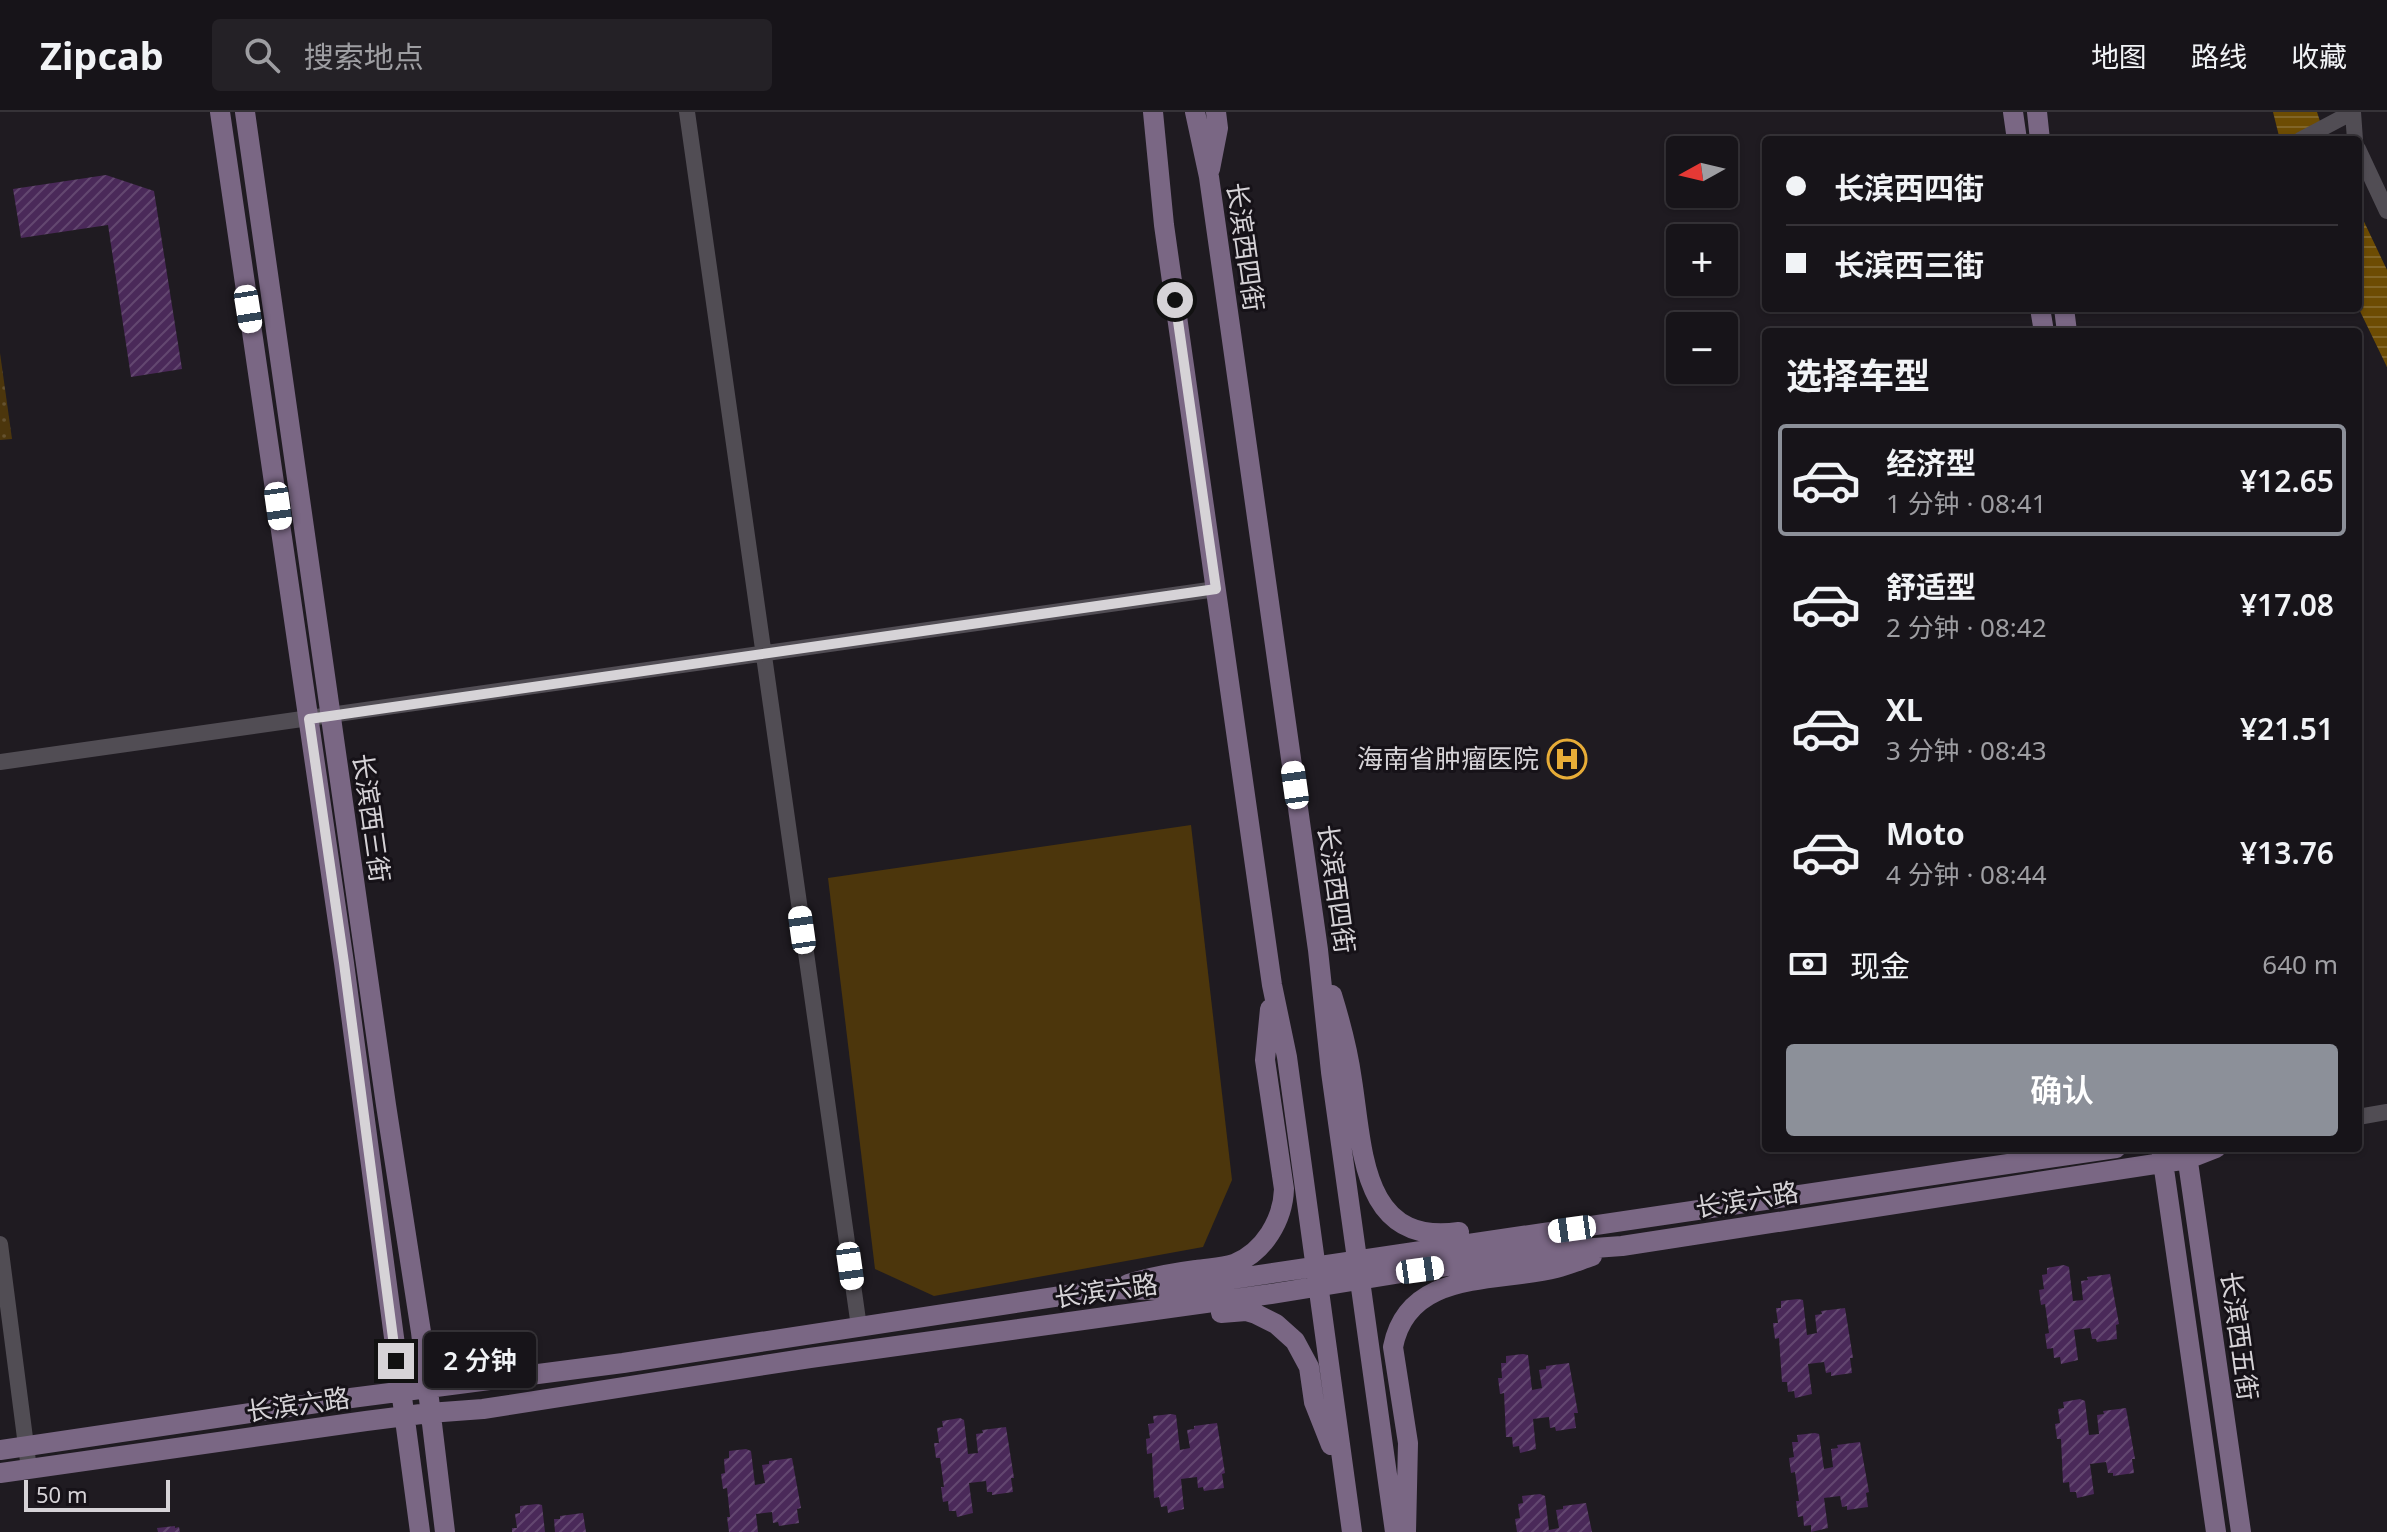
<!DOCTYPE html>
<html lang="zh">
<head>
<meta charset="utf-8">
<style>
  :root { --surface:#171419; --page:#242126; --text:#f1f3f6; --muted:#9e9ea2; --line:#363338; --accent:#8c9099 }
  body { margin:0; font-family:"Noto Sans","Noto Sans SC",sans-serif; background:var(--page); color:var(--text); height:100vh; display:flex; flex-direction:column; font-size:30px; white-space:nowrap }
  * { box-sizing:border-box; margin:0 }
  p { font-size:26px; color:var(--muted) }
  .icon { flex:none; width:44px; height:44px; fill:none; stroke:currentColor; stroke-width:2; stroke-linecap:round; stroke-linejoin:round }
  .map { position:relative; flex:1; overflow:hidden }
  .side { position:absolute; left:1762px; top:216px; width:600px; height:824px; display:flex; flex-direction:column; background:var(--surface); border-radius:8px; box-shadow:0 2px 6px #0004,0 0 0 2px var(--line) }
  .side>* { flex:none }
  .top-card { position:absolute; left:1762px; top:24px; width:600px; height:176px; border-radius:8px; box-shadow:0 2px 6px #0004,0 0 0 2px var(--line); display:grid; align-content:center; height:176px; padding:0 24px; background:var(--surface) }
  .needle { width:52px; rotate:262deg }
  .buttons { position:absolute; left:1666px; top:24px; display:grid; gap:16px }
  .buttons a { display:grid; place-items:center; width:72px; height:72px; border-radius:8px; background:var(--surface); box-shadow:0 2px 6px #0004,0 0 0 2px var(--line); font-size:40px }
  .scale { position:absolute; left:24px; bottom:20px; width:146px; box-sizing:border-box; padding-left:8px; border:4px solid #d6d3d7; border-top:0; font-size:22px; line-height:28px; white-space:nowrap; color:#d6d3d7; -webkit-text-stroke:6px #161218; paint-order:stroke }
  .end { position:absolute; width:36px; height:36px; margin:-18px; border:10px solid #d6d3d7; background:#111; box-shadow:0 0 0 4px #111 }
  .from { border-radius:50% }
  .bubble { position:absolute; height:56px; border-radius:8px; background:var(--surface); box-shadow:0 2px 6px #0004,0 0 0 2px var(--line); font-size:26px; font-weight:600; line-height:56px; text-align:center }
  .car { position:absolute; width:24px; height:48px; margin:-24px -12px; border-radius:10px; box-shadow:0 0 6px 2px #0007; background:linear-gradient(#fff 24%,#345 0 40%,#fff 0 76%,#345 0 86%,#fff 0) }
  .top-card b { display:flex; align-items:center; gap:28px; height:76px; font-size:30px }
  .top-card b+b { border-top:2px solid var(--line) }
  .top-card i { width:20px; height:20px; background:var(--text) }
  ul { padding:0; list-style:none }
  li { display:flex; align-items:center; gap:24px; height:112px; margin:0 16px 12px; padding:0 8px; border:4px solid transparent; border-radius:8px }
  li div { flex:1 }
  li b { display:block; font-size:30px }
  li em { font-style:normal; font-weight:600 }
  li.current { border-color:var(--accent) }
  li>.icon { width:72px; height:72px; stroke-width:1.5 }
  h2 { padding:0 24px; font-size:36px; line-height:96px }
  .pay { display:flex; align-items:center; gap:20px; height:88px; padding:0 24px; font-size:30px }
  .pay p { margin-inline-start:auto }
  .cta { display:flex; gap:16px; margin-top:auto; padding:16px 24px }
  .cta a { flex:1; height:92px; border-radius:8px; background:var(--accent); color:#fff; font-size:32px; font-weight:600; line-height:92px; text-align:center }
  header { display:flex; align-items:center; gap:48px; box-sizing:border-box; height:112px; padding:0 40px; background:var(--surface); border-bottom:2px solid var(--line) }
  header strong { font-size:38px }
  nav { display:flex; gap:44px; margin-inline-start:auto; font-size:28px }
  .search { width:560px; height:72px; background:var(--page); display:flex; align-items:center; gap:20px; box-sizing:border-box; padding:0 28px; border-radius:8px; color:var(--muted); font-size:30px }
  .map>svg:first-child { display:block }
</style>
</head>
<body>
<header>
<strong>Zipcab</strong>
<div class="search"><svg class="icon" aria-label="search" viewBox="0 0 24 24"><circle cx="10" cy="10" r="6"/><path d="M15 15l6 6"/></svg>搜索地点</div>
<nav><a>地图</a><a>路线</a><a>收藏</a></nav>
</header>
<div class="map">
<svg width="2387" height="1420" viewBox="0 0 2387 1420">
  <defs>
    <pattern id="park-dots" width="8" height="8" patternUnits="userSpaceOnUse" patternTransform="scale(2)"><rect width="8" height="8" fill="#4c360c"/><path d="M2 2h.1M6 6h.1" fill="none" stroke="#65522f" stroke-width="1.8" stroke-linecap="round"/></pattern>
    <pattern id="water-rules" width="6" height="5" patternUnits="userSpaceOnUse" patternTransform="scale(2)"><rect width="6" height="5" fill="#6d4c03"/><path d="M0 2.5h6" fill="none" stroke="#816527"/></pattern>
    <pattern id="building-hatch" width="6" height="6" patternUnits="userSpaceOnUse" patternTransform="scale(2)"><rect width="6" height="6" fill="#4a2959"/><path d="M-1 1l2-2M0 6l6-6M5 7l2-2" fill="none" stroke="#634770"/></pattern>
  </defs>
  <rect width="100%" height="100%" fill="#1f1b21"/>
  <path fill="#4c360c" d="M1191 713 1232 1068 1203 1135 934 1184 875 1157 828 766Z"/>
  <path fill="url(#park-dots)" d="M0 241 12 327 0 328Z"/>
  <path fill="url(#water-rules)" d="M2273 0H2317L2326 28H2280Z
    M2358 97 2387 158V255L2358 195Z"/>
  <path fill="url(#building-hatch)" d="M106 63 154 79 182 257 131 265 108 113 21 126 13 77Z
    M2064 1153 2069 1155 2073 1189 2083 1188 2081 1169 2088 1168 2087 1165 2110 1162 2119 1212 2116 1213 2117 1227 2097 1230 2096 1227H2092L2090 1216 2074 1218 2078 1248 2061 1252 2060 1245 2054 1246 2053 1236 2047 1237 2045 1222 2049 1221 2045 1192 2041 1193 2039 1178 2044 1177 2042 1163 2047 1162V1156Z
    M1798 1187 1803 1188 1807 1223 1817 1221 1815 1203 1822 1202 1821 1199 1845 1196 1853 1246H1850L1852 1261 1831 1264V1260L1826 1261 1824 1250 1808 1252 1812 1282 1795 1286 1794 1279 1788 1280 1787 1270H1782L1779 1226 1775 1227 1773 1211H1778L1776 1196H1781V1189Z
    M1523 1242 1528 1243 1532 1278 1542 1276 1539 1258 1546 1257V1254L1569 1251 1578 1301H1574L1576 1316 1556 1319 1555 1315 1550 1316 1549 1305 1533 1307 1536 1337 1520 1341 1519 1334 1513 1335 1512 1325H1506L1504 1281 1500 1282 1498 1266H1502L1501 1251H1506V1244Z
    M2080 1287 2085 1289 2089 1323 2099 1322 2097 1303 2104 1302 2103 1299 2126 1296 2135 1347H2132L2134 1361 2113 1364V1361H2108L2106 1350 2090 1352 2094 1382 2077 1386 2076 1380H2070L2069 1370 2063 1371 2061 1327H2057L2055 1312 2060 1311 2058 1297 2064 1296 2063 1290Z
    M1171 1302 1176 1303 1180 1338 1190 1336 1187 1318 1194 1317V1314L1217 1311 1225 1361 1222 1362 1224 1376 1204 1379 1203 1375 1198 1376 1197 1365 1181 1367 1184 1397 1168 1401 1167 1394 1161 1395 1159 1385 1154 1386 1152 1341 1147 1342 1146 1327 1150 1326 1148 1312 1154 1311 1153 1304Z
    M960 1306 964 1308 968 1342 978 1341 976 1322 983 1321 982 1318 1006 1315 1014 1366H1011L1013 1380 992 1383V1380H987L986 1369 969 1371 973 1401 957 1405 956 1399H949L948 1389 943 1390 941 1375H944L940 1346H936L934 1331H939L937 1316 943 1315 942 1309Z
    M1815 1321 1819 1322 1824 1357 1833 1355 1831 1337 1838 1336 1837 1333 1860 1330 1869 1380 1866 1381 1868 1395 1847 1398V1394L1842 1395 1840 1384 1824 1386 1828 1416 1811 1420V1413L1804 1414 1803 1404 1798 1405 1796 1389H1799L1795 1360 1791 1361 1789 1346 1794 1345 1792 1330H1798L1797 1323Z
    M746 1337 751 1339 755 1373 765 1371 762 1353 769 1352V1349L792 1346 801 1396 797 1397 799 1411 779 1414 778 1410 773 1411 772 1400 756 1402 758 1420H729L727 1405H730L727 1376 723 1377 721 1362 725 1361 724 1347 729 1346V1339Z
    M1540 1382 1545 1384 1549 1418 1559 1416 1556 1398 1563 1397V1394L1586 1391 1592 1420H1517L1515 1407 1520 1406 1518 1392 1523 1391 1522 1384Z
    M537 1392 542 1393 545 1420H512V1416H517L515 1402 520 1401V1394Z
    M583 1401 586 1420H555L554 1407H560V1404Z
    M175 1414V1416L179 1415 180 1420H158L157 1416Z"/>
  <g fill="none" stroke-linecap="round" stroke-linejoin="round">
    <path stroke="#514d54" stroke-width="16" d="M687 0 859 1215
      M2353 0 2355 28
      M2300 28 2353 0
      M2358 37 2387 99
      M0 650 1216 477
      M2358 1005 2387 1000
      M0 1132 29 1357"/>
    <path stroke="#7a6784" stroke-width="20" d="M220 0 344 851 420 1420
      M245 0 386 993 421 1220 445 1420
      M1153 0 1164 113 1272 873 1287 945 1352 1420
      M1195 0 1209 65 1318 838 1331 960 1395 1420
      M2013 0 2017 28
      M2037 0 2040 28
      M1210 57 1218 16 1216 0
      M2040 196 2044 220
      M2064 196 2067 220
      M1332 883C1341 912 1348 939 1352 968 1363 1037 1361 1134 1459 1120
      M2161 1036 2216 1420
      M2186 1036 2241 1420
      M1128 1172C1151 1165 1173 1161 1196 1158 1208 1156 1223 1156 1234 1152 1264 1140 1283 1108 1284 1077L1265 948 1270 897
      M1221 1201 1246 1199 1256 1202 1276 1212 1295 1229 1309 1255 1314 1290 1331 1333
      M0 1338 351 1286 623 1251 1107 1177 1158 1178 2116 1036
      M0 1361 366 1309 429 1301 483 1297 810 1246 1271 1182 1420 1158 1553 1139 1622 1134 2188 1047 2216 1036
      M1406 1420 1408 1331 1393 1235C1408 1157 1497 1171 1556 1156 1568 1153 1580 1148 1592 1144"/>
  </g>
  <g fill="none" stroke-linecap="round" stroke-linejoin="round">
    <path stroke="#d6d3d7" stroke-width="10" d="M396 1249 344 851 309 607 1216 477 1175 188"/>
  </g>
  <defs>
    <g id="hospital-ring" transform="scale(2)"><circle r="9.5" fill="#161218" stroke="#e7ac37" stroke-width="1.5"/><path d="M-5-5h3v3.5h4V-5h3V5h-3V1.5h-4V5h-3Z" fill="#e7ac37"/></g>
  </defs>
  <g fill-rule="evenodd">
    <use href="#hospital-ring" x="1567" y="647"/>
  </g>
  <g text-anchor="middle" stroke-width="6" stroke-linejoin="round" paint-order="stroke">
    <g font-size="26" fill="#d6d3d7" stroke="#161218">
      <text transform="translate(1245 135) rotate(82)" y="9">长滨西四街</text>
      <text transform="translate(371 706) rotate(82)" y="9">长滨西三街</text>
      <text transform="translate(1336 777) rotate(82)" y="9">长滨西四街</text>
      <text transform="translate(1747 1088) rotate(-9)" y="9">长滨六路</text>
      <text transform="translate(1106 1179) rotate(-8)" y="9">长滨六路</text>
      <text transform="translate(2239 1224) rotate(82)" y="9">长滨西五街</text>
      <text transform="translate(298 1293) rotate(-8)" y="9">长滨六路</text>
    </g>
    <g font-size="26" fill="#d6d3d7" stroke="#161218" text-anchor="end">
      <text x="1539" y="656">海南省肿瘤医院</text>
    </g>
  </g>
</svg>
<div class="buttons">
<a><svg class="needle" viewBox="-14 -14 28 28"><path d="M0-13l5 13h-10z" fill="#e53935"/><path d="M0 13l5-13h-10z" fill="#9e9ea2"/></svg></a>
<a>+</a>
<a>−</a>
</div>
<div class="scale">50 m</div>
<i class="end from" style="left:1175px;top:188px"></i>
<i class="end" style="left:396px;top:1249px"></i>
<div class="bubble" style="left:424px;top:1220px;width:112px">2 分钟</div>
<i class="car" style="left:248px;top:197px;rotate:171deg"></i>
<i class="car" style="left:278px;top:394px;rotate:172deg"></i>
<i class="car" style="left:1295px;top:673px;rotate:352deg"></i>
<i class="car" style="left:802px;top:818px;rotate:352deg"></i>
<i class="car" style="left:1572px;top:1117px;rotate:262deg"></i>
<i class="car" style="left:850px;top:1154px;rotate:172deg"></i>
<i class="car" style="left:1420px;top:1158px;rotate:82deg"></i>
<div class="top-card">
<b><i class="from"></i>长滨西四街</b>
<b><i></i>长滨西三街</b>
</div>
<section class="side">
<h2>选择车型</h2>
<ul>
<li class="current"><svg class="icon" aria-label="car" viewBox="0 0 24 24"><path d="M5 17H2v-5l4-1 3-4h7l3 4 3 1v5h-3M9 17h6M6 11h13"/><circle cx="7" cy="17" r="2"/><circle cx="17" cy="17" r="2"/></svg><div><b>经济型</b><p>1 分钟 · 08:41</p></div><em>¥12.65</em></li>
<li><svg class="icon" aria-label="car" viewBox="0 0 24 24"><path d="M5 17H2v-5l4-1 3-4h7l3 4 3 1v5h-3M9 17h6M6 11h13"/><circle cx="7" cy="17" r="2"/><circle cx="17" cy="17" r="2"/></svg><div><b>舒适型</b><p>2 分钟 · 08:42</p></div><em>¥17.08</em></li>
<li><svg class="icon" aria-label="car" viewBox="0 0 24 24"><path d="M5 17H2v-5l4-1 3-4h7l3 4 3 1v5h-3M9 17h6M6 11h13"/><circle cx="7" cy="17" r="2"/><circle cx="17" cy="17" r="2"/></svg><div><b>XL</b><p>3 分钟 · 08:43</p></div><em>¥21.51</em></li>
<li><svg class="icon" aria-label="car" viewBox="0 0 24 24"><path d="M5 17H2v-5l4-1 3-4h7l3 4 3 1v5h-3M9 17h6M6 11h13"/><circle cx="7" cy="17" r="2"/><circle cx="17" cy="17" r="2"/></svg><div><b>Moto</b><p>4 分钟 · 08:44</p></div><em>¥13.76</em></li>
</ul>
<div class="pay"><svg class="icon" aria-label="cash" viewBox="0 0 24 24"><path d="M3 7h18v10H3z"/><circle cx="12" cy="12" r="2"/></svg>现金<p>640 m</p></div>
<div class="cta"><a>确认</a></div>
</section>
</div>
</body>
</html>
